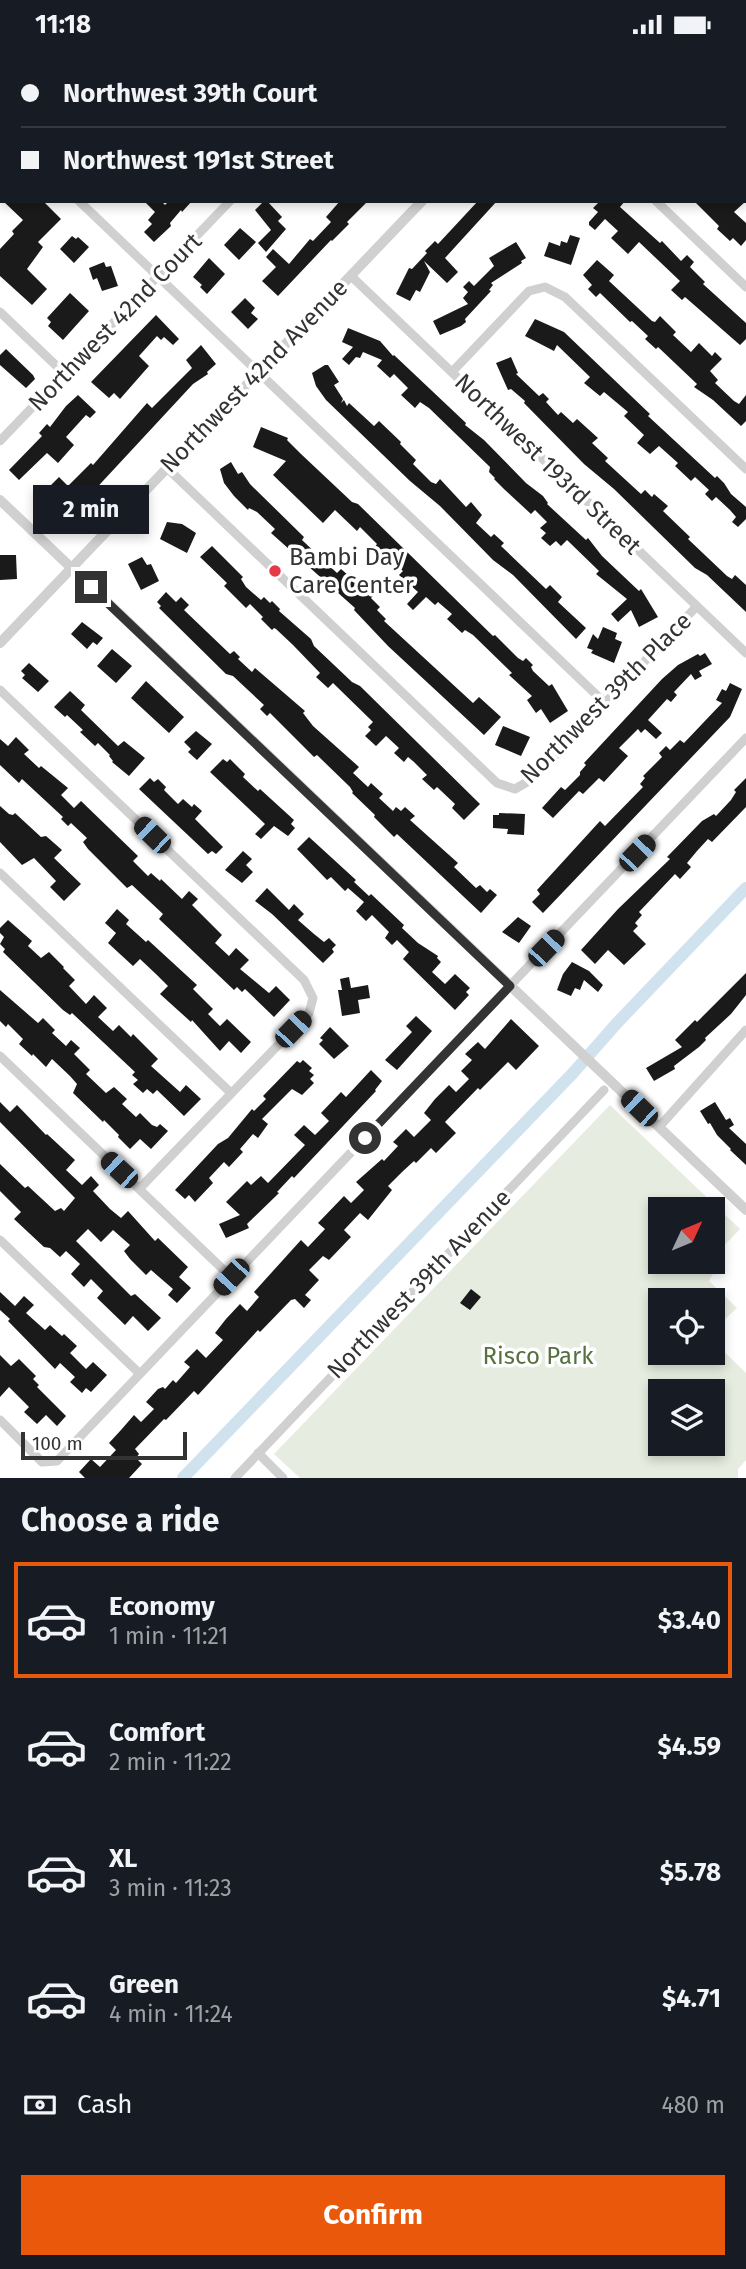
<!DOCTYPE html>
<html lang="en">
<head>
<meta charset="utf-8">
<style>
  :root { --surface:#171b24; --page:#242831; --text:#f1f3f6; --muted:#9ea1a6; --line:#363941; --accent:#ea580c }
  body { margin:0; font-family:"Fira Sans",sans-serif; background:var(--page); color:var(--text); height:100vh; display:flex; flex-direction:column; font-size:26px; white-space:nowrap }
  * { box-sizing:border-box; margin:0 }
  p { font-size:23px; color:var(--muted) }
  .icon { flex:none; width:38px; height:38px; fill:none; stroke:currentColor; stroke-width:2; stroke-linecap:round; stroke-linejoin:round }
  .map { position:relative; height:1429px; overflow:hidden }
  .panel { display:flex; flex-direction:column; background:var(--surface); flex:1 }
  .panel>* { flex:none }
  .guide { position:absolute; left:0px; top:0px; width:747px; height:154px; box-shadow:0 4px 10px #0003; display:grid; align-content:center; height:154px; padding:0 21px; background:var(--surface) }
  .needle { width:46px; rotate:46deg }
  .controls { position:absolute; left:648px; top:1148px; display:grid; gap:14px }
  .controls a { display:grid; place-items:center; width:77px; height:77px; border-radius:0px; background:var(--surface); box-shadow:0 4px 10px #0003; font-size:35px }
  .scale { position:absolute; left:21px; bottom:18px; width:166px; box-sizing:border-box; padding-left:7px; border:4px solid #333; border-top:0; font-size:19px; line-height:24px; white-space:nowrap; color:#333; -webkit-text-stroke:5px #fff; paint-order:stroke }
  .end { position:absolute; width:32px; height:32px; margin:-16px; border:9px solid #333; background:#fff; box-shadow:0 0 0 4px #fff }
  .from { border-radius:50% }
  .bubble { position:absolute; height:49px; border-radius:0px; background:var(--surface); box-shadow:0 4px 10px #0003; font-size:23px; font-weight:700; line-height:49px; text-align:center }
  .car { position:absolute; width:21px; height:42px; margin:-21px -10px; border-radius:9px; box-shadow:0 0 5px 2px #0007; background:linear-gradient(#222 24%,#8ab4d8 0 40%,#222 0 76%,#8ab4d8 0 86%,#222 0) }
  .guide b { display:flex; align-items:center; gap:24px; height:66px; font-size:26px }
  .guide b+b { border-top:2px solid var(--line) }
  .guide i { width:18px; height:18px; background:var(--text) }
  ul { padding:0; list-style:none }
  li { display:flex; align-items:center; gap:21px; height:116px; margin:0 14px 10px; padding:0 7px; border:4px solid transparent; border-radius:0px }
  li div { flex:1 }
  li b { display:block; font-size:26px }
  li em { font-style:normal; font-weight:700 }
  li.current { border-color:var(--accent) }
  li>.icon { width:63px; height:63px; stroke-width:1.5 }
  h2 { padding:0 21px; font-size:32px; line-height:84px }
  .pay { display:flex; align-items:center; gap:18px; height:77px; padding:0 21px; font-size:26px }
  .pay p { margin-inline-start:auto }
  .primary-button { display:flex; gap:14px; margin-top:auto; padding:14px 21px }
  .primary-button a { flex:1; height:80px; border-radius:0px; background:var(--accent); color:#fff; font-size:28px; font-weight:700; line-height:80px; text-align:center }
  .status { display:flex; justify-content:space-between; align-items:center; height:49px; padding:0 35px; background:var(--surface); direction:ltr }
  .status svg { height:19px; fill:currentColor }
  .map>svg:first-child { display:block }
</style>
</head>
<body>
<div class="status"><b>11:18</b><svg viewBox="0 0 49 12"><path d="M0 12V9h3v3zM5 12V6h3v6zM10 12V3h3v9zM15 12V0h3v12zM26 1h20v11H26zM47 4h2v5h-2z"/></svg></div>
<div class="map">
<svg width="746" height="1429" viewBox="0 0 746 1429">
  <rect width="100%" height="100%" fill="#fff"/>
  <path fill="#e6ecdf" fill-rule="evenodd" d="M610 1056 740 1180 712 1209V1160H660V1213H709L706 1216 714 1223 709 1232 737 1259 712 1282V1251H660V1304H712V1291L746 1324V1411L738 1420V1429H300L274 1405ZM660 1342H712V1395H660Z"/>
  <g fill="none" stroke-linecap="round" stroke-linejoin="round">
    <path stroke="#cfe2ee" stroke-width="12" d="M636 0 638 2
      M241 2 243 0
      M746 105V106
      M183 1429 573 1024 617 974 746 839"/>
  </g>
  <path fill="#1a1a1a" d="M3 152H43L61 170 38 193 43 198 27 220 47 240 32 256 0 227V200L14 185 12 182 23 171Z
    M144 152H161L165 156 169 152H192L182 163 181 161 170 174 171 177 154 193 144 183 152 175 148 171 155 163Z
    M264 152H267L282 168 278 172 286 180 266 203 258 194 271 181 255 161Z
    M340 152H368L347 173 349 175 332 192 331 191 278 247 262 232 276 218 266 208 273 200 289 215 310 190 313 192 331 173 326 168Z
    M478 152H497L445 209 458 223 447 234 424 212 430 223 420 243 416 241 410 252 396 245 409 219 412 220 427 204 425 202 435 192 438 195Z
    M600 152H625L620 158 660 194 662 192 681 212 687 206 694 213 690 218 705 233 703 235 746 274V290L740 296 685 248 682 251 671 241 680 232 639 193 628 205 611 189 618 182 605 170 595 181 589 176V173L598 163 593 159Z
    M694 152H746L734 163 746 174V191L741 197 733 189 730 192 717 180 719 177Z
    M240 179 256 193 239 211 224 196Z
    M570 186 580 189 571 216 544 207 549 193 560 197 561 192 567 194Z
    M72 187 76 190 78 188 89 198 74 214 60 200Z
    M516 193 526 209 521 212 522 214 491 234 493 236 489 241 491 242 465 270 466 273 461 277 440 286 433 272 468 255 463 249 468 243 463 238 469 232 474 237 494 217 489 209Z
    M209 209 225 225 207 245 200 238 202 236 193 228Z
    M597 211 614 226 609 232 652 272 655 273 660 267 676 283 673 286 691 303 699 294 712 307 715 303 722 310 710 322 718 331 715 334 734 352 739 355 746 346V372L741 377 713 351 694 338 697 335 658 298 656 300 645 290 648 287 632 272 630 273 600 244 596 248 588 240 592 236 583 226Z
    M104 213 106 218 111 217 118 237 102 242 97 229 93 231 89 219Z
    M70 244 89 262 63 291 48 277 51 273 47 269Z
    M245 249 255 259 251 264 258 270 248 280 231 263Z
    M156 266 179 290 173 296 164 288 161 291 157 287 139 307 149 317 120 350 114 344 109 349 91 333Z
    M535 270 564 283 650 365 648 367 715 429 717 427 724 434 731 445 746 458V470L738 478 732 473 736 468 730 461 716 448 712 452 705 445 709 441 695 428 691 432 675 417 678 414 659 397 650 405 637 394 644 386 624 367 628 363 604 343 600 347 584 334 590 328 557 296 554 302 525 287Z
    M348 279 380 292 393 307 394 306 466 374 465 376 484 391 526 434 543 447 548 454 547 455 586 491 588 489 602 507 639 542 641 540 658 568 639 578 631 561 618 573 611 565 627 550 596 525 599 522 567 491 561 497 556 492 550 497 541 489 546 484 540 479 547 473 535 461 531 465 505 441 494 430 495 429 489 423 490 418 429 359 420 353 415 359 401 346 408 339 394 325 390 329 377 317 382 311 363 303 360 309 356 308 349 316 342 310 353 298 342 293Z
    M201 296 216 315 207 323 208 325 193 335 64 474 46 456 55 446 48 439 59 428 68 437 91 414 93 416 147 354 152 359 192 319 186 311Z
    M6 300 33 326 35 330 26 339 0 316V306Z
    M511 308 518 324 516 325 539 347 543 344 549 350 546 353 558 366 561 363 573 374 577 370 598 389 592 394 608 409 605 412 641 445 645 441 652 448 654 445 668 457 663 462 690 488 688 490 727 527 732 530 735 526 746 536V563L707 526 695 519 614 440 584 415 524 354 525 352 511 340 508 341 496 314Z
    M325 316H328L339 333 334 336 343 350 341 354 344 351 347 357 349 354 374 377 379 372 401 393 400 395 416 411 413 415 431 433 436 435 440 430 466 458 471 453 482 466 476 474 491 488 494 485 504 494 501 497 546 540 550 536 562 548 558 553 586 579 576 590 513 526 493 511 440 457 410 432 326 351 316 337 312 324Z
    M78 346 96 363 90 369 86 366 66 388 74 396 58 414 47 404 19 431 9 421 42 387 39 384 47 375 50 378 66 357Z
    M261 378 288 389 287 391 301 405 352 453 358 455 493 587 495 586 518 609 523 612 526 609 533 616 531 618 533 622 549 637 552 635 568 662 550 674 541 660 536 664 527 651 532 647 509 626 512 624 473 586 465 581 462 584 447 570 452 565 438 553 435 556 426 548 413 561 407 555 418 543 399 526 403 522 396 516 398 513 385 501 378 509 371 503 377 495 360 478 357 482 335 461 323 474 273 426 286 412 253 398Z
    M231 413 238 425 242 423 250 435 304 488 302 491 337 524 341 520 365 541 375 531 381 537 371 549 380 558 377 561 386 570 384 572 473 654 479 648 501 668 484 686 388 597 354 561 355 559 271 484 275 480 257 463 249 459 248 461 234 447 224 434 220 420Z
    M167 473 182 475 196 484 187 504 160 490Z
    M212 497 243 528 241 530 246 538 261 551 264 548 270 554 272 552 280 560 279 562 311 590 314 597 352 633 360 637 480 755 464 771 452 759 455 755 437 738 434 741 422 730 427 726 414 713 408 708 404 713 394 704 399 699 386 687 376 697 365 687 371 681 368 678 373 673 333 634 328 639 316 628 320 624 293 596 276 580 274 579 272 581 261 570 263 568 250 555 246 559 224 537 227 534 200 508Z
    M0 506H16L17 530 0 531Z
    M142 508 147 516 151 515 159 532 141 541 128 515Z
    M166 543 176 553 181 548 189 556 184 561 230 605 234 602 240 608 238 610 252 623 255 619 305 662 303 664 313 677 359 718 353 724 368 738 371 734 383 745 379 749 393 762 396 758 401 762 405 758 415 767 410 771 458 814 454 818 476 839 480 836 487 843 490 840 497 846 481 864 397 785 394 788 374 768 375 766 352 744 353 743 350 738 317 706 314 708 270 664 267 667 260 660 264 656 233 627 226 625 159 559 161 557 157 553Z
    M82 573 103 589 97 596 93 593 87 600 71 585Z
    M603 578 617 584 615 590 622 593 614 614 591 604 593 601 587 599 593 585 598 590Z
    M112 600 132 617 116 634 97 617Z
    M705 604 712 615 699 622 702 627 695 631 691 625 674 643 677 646 671 653 667 650 648 671 662 684 656 690 645 680 641 684 638 680 619 699 628 707 604 733 599 729 583 745 579 742 553 769 542 759 561 738 565 741 580 726V723L586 716 584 714 662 630 678 616 698 605 700 607Z
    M29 614 49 632 38 643 22 629 25 626 21 622Z
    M146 632 184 668 169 684 131 649Z
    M730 634 742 640 730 668 543 864 532 853 540 845 537 841 600 772 605 777 643 738 640 735 645 729 643 727 662 708 659 704 666 697 670 701 680 691 684 694 722 654 716 651 722 640 726 642Z
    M70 642 85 656 81 661 118 697 124 692 145 709 129 727 112 713 113 712 109 707 110 706 98 694 95 697 80 683 83 681 67 666 65 668 54 658Z
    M503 677 530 688 521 707 495 696Z
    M196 682 212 695 197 711 188 703 191 700 184 693Z
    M16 688 29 701 24 705 39 719 41 717 68 739 61 746 74 759 81 752 138 807 133 812 148 827 151 824 160 832 161 830 182 850 189 842 198 850 192 856 222 886 215 894 229 907 236 899 249 911 240 920 269 944 276 937 290 951 274 968 245 940 242 943 237 938 234 941 159 870 163 865 132 836 127 839 88 800 83 793 87 789 71 774 68 777 61 770 63 768 22 730 19 734 0 716V690L8 697Z
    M223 710 227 713 230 710 245 725 243 728 258 742 260 740 294 771 291 775 295 779 288 787 274 777 261 790 255 785 265 775 210 723Z
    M150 729 154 733 158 730 166 738 164 741 178 755 183 750 192 758 194 755 202 762 195 770 223 798 216 805 212 802 208 805 139 740Z
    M746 729V758L712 793 708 790 697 802 687 814 691 818 680 830 675 825 639 863 642 866 635 874 638 877 633 882 646 895 624 916 608 901 595 915 581 901 618 860 670 810 667 808 702 772 714 765 716 767 731 751 736 743 734 741Z
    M0 757 9 765 13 766 15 764 41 788 46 787 62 801 54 809 81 835 64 852 50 838 56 832 34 809 22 816 0 793Z
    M499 764 525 765 524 786 507 785 508 780 493 779V766H499Z
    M309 788 356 831 354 833 369 847 371 845 404 876 402 879 418 894 438 907 437 909 441 913 432 923 445 935 455 925 470 939 466 943 469 946 455 961 403 910 409 903 397 891 392 896 385 889 389 883 372 866 366 872 356 862 364 853 348 839 345 842 331 828 327 831 297 800Z
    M243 802 252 810 246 816 253 823 242 834 225 821Z
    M267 839 289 861 294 855 304 865 298 871 314 885 324 893 329 889 336 896 332 900 334 903 323 914 272 865 255 852Z
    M117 860 129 871 126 875 146 893 148 891 197 936 193 940 213 960 208 965 220 977 227 970 251 993 241 1004 229 992 220 1002 192 971 191 973 160 945 168 937 158 927 140 910 133 917 108 894 116 884 105 874Z
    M518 868 531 877 519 894 502 883Z
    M8 871 32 892 28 897 41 909 49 903 64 918 63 919 75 931 69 937 86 955 94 946 107 959 98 968 113 982 119 976 131 988 133 985 158 1010 151 1017 180 1043 186 1036 201 1050 184 1067 157 1041 153 1045 147 1040 143 1044 133 1035 138 1031 132 1026 135 1023 72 964 70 966 63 961 3 903 5 900 0 895 4 888 0 884V879Z
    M572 913 589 922 603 936 598 943 584 931 580 941 575 939 571 947 557 941 563 925Z
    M746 924V946L731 965 705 989 706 991 699 998 674 1017 675 1020 654 1032 646 1019 682 998 675 991 695 971 697 973Z
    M349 928 351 939 368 936 370 949 358 951 360 964 342 967 338 941H342L340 930Z
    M0 941 38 974 43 969 55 981 52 984 66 997 71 991 80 999 74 1005 90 1021 86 1025 106 1044 114 1038 127 1050 122 1055 136 1068 140 1064 152 1076 157 1078 160 1075 168 1082 151 1100 140 1090 130 1100 118 1088 119 1086 104 1071 103 1073 73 1044 77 1035 70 1027 52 1010 46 1018 33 1005 32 1007 19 995 23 990 8 975 6 978 0 972Z
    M416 967 432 982 397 1021 385 1011 412 983 406 977Z
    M511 970 539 997 516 1021 508 1013 480 1041 478 1039 445 1073 456 1084 436 1104 431 1099 416 1114 414 1112 402 1123 388 1137 392 1141 368 1171 360 1164 344 1181 351 1188 329 1211 323 1207 309 1221 319 1231 305 1246 311 1251 304 1259 295 1250 291 1251 260 1283 258 1281 198 1346 194 1342 166 1371 164 1370 135 1400 139 1405 136 1409 142 1415 129 1429H85L79 1423 91 1410 100 1418 116 1401 109 1394 121 1381 134 1366 141 1373 154 1360 146 1353 158 1340 163 1338 165 1340 173 1331 176 1334 190 1318 184 1313 197 1300 206 1309 223 1291 215 1284 226 1270 240 1255 247 1262 259 1248 254 1243 301 1191 308 1198 325 1180 318 1174 344 1147 351 1154 364 1141 356 1133 382 1110 384 1112 398 1097 393 1093 406 1080 414 1088 431 1071 424 1064 435 1050 449 1036 456 1043 469 1030 461 1022 472 1011 465 1005 478 993 485 1000Z
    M330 978 349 997 334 1010 319 995 323 991 320 989Z
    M303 1011 312 1019 309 1022 314 1026 310 1030 314 1034 302 1046 292 1040 262 1070 268 1075 258 1089 253 1085 240 1100 243 1103 229 1118 224 1113 209 1129 213 1134 195 1153 189 1146 185 1150 175 1141 218 1095 228 1089 252 1060 254 1062 266 1050 263 1047 297 1012 300 1014Z
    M371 1021 382 1032 375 1041 376 1042 294 1129 292 1127 277 1143 279 1144 247 1175 249 1179 226 1189 219 1175 240 1166 226 1153 247 1132 251 1136 261 1127 268 1134 305 1096 294 1086 304 1076 315 1086 329 1072 321 1064 341 1043 346 1048Z
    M0 1053 10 1063 17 1056 46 1086 47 1085 75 1111 66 1121 82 1136 91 1127 99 1136 93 1142 110 1160 121 1169 128 1162 155 1192 158 1189 188 1218 179 1228 191 1239 177 1254 168 1246 173 1240 151 1221 146 1226 130 1210 124 1202 130 1196 113 1181 101 1193 88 1180 76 1192 131 1247 135 1245 161 1269 148 1282 133 1267 125 1276 97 1249 103 1242 91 1230 84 1238 71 1225 80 1215 66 1202 60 1208 50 1199 44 1198 14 1170 21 1163 0 1142V1115L25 1139 28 1137 55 1162 61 1159 64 1162 75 1149 0 1073Z
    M715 1053 726 1071 730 1069 734 1076 729 1079 746 1095V1116L730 1101 731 1100 717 1086 710 1074 708 1075 700 1062Z
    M471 1240 481 1248 470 1261 460 1254Z
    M0 1243 15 1257 24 1247 34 1256 26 1264 45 1281 50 1276 62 1287 64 1285 77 1297 70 1304 86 1320 93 1313 107 1326 91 1343 86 1339 82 1344 70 1333 75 1328 60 1314 55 1320 8 1272 10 1270 0 1261Z
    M0 1306 11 1317 19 1310 36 1327 33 1330 39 1336 37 1338 66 1367 57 1377 46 1366 37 1375 24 1363 29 1358 9 1338 0 1348Z"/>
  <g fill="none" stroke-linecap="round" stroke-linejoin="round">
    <path stroke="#d0d0d0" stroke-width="9" d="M496 0 498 2
      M108 2 109 0
      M372 2 374 0
      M0 76 2 78
      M79 152 605 654
      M656 152 746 238
      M351 227 746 604
      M0 263 66 326
      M452 323 529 242 545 238 565 248 746 420
      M0 392 230 152
      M167 419 497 734 515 740 534 729 697 557
      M0 641 304 931 313 949 309 964 139 1140
      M0 824 231 1044
      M0 1007 231 1228
      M659 1078 746 981
      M0 1191 140 1325
      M0 1371 42 1413 57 1412 746 689
      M258 1404 283 1429
      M235 1429 604 1041"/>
    <path stroke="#d0d0d0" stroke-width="10" d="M565 2 567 0
      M0 451 746 1161
      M0 594 422 152"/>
  </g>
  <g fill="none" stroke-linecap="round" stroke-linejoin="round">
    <path stroke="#333" stroke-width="9" d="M91 538 510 937 365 1089"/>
  </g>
  <circle fill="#e63946" stroke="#fff" stroke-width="2.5" cx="275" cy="522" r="7"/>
  <g text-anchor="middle" stroke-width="7" stroke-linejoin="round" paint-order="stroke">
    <g font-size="24" fill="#333" stroke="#fff">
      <text transform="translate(115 273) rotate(-46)" y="8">Northwest 42nd Court</text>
      <text transform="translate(254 327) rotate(-46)" y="8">Northwest 42nd Avenue</text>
      <text transform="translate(548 415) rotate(44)" y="8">Northwest 193rd Street</text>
      <text transform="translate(606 649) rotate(-45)" y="8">Northwest 39th Place</text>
      <text transform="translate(419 1235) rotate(-46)" y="8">Northwest 39th Avenue</text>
    </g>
    <g font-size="24" fill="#333" stroke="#fff" text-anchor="start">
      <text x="289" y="516">Bambi Day<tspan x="289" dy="28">Care Center</tspan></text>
    </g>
    <g font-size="24" fill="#56703f" stroke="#fff">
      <text x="538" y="1315">Risco Park</text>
    </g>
  </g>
</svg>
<div class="controls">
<a><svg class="needle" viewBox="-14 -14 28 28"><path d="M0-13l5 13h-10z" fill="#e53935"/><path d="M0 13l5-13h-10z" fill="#9ea1a6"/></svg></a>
<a><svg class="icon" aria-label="locate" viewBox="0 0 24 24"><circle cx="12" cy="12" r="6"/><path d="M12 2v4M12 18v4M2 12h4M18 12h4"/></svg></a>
<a><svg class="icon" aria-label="layers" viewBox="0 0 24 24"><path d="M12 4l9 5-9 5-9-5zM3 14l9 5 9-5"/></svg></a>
</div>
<div class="scale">100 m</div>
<i class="end from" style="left:365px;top:1089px"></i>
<i class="end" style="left:91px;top:538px"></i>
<div class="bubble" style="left:33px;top:436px;width:116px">2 min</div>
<i class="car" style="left:152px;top:786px;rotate:314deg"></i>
<i class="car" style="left:637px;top:804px;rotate:44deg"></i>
<i class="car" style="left:546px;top:899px;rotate:44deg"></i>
<i class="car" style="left:293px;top:980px;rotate:44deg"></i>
<i class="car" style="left:639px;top:1059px;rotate:314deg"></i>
<i class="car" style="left:119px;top:1121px;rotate:313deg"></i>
<i class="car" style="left:231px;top:1228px;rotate:223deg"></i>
<div class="guide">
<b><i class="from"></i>Northwest 39th Court</b>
<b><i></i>Northwest 191st Street</b>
</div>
</div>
<section class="panel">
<h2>Choose a ride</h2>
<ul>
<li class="current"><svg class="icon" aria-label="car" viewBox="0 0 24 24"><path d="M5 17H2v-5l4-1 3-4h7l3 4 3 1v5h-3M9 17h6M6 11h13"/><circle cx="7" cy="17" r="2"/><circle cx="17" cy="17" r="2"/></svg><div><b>Economy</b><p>1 min · 11:21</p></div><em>$3.40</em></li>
<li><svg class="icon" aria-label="car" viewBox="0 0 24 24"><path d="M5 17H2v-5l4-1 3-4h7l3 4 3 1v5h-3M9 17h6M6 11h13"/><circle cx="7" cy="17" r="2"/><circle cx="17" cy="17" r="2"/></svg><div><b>Comfort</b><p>2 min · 11:22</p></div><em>$4.59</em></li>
<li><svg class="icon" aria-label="car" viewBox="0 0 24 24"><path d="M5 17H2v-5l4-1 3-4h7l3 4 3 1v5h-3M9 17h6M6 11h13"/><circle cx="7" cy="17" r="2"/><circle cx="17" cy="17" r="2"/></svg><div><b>XL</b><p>3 min · 11:23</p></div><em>$5.78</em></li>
<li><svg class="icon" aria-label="car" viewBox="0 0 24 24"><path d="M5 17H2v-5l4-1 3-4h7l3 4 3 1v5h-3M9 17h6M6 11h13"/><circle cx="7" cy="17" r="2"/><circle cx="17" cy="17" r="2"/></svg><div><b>Green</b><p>4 min · 11:24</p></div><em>$4.71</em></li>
</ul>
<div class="pay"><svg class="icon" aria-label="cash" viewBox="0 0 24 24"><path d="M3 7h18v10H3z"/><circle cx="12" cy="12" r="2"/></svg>Cash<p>480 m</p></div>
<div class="primary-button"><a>Confirm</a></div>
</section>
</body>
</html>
